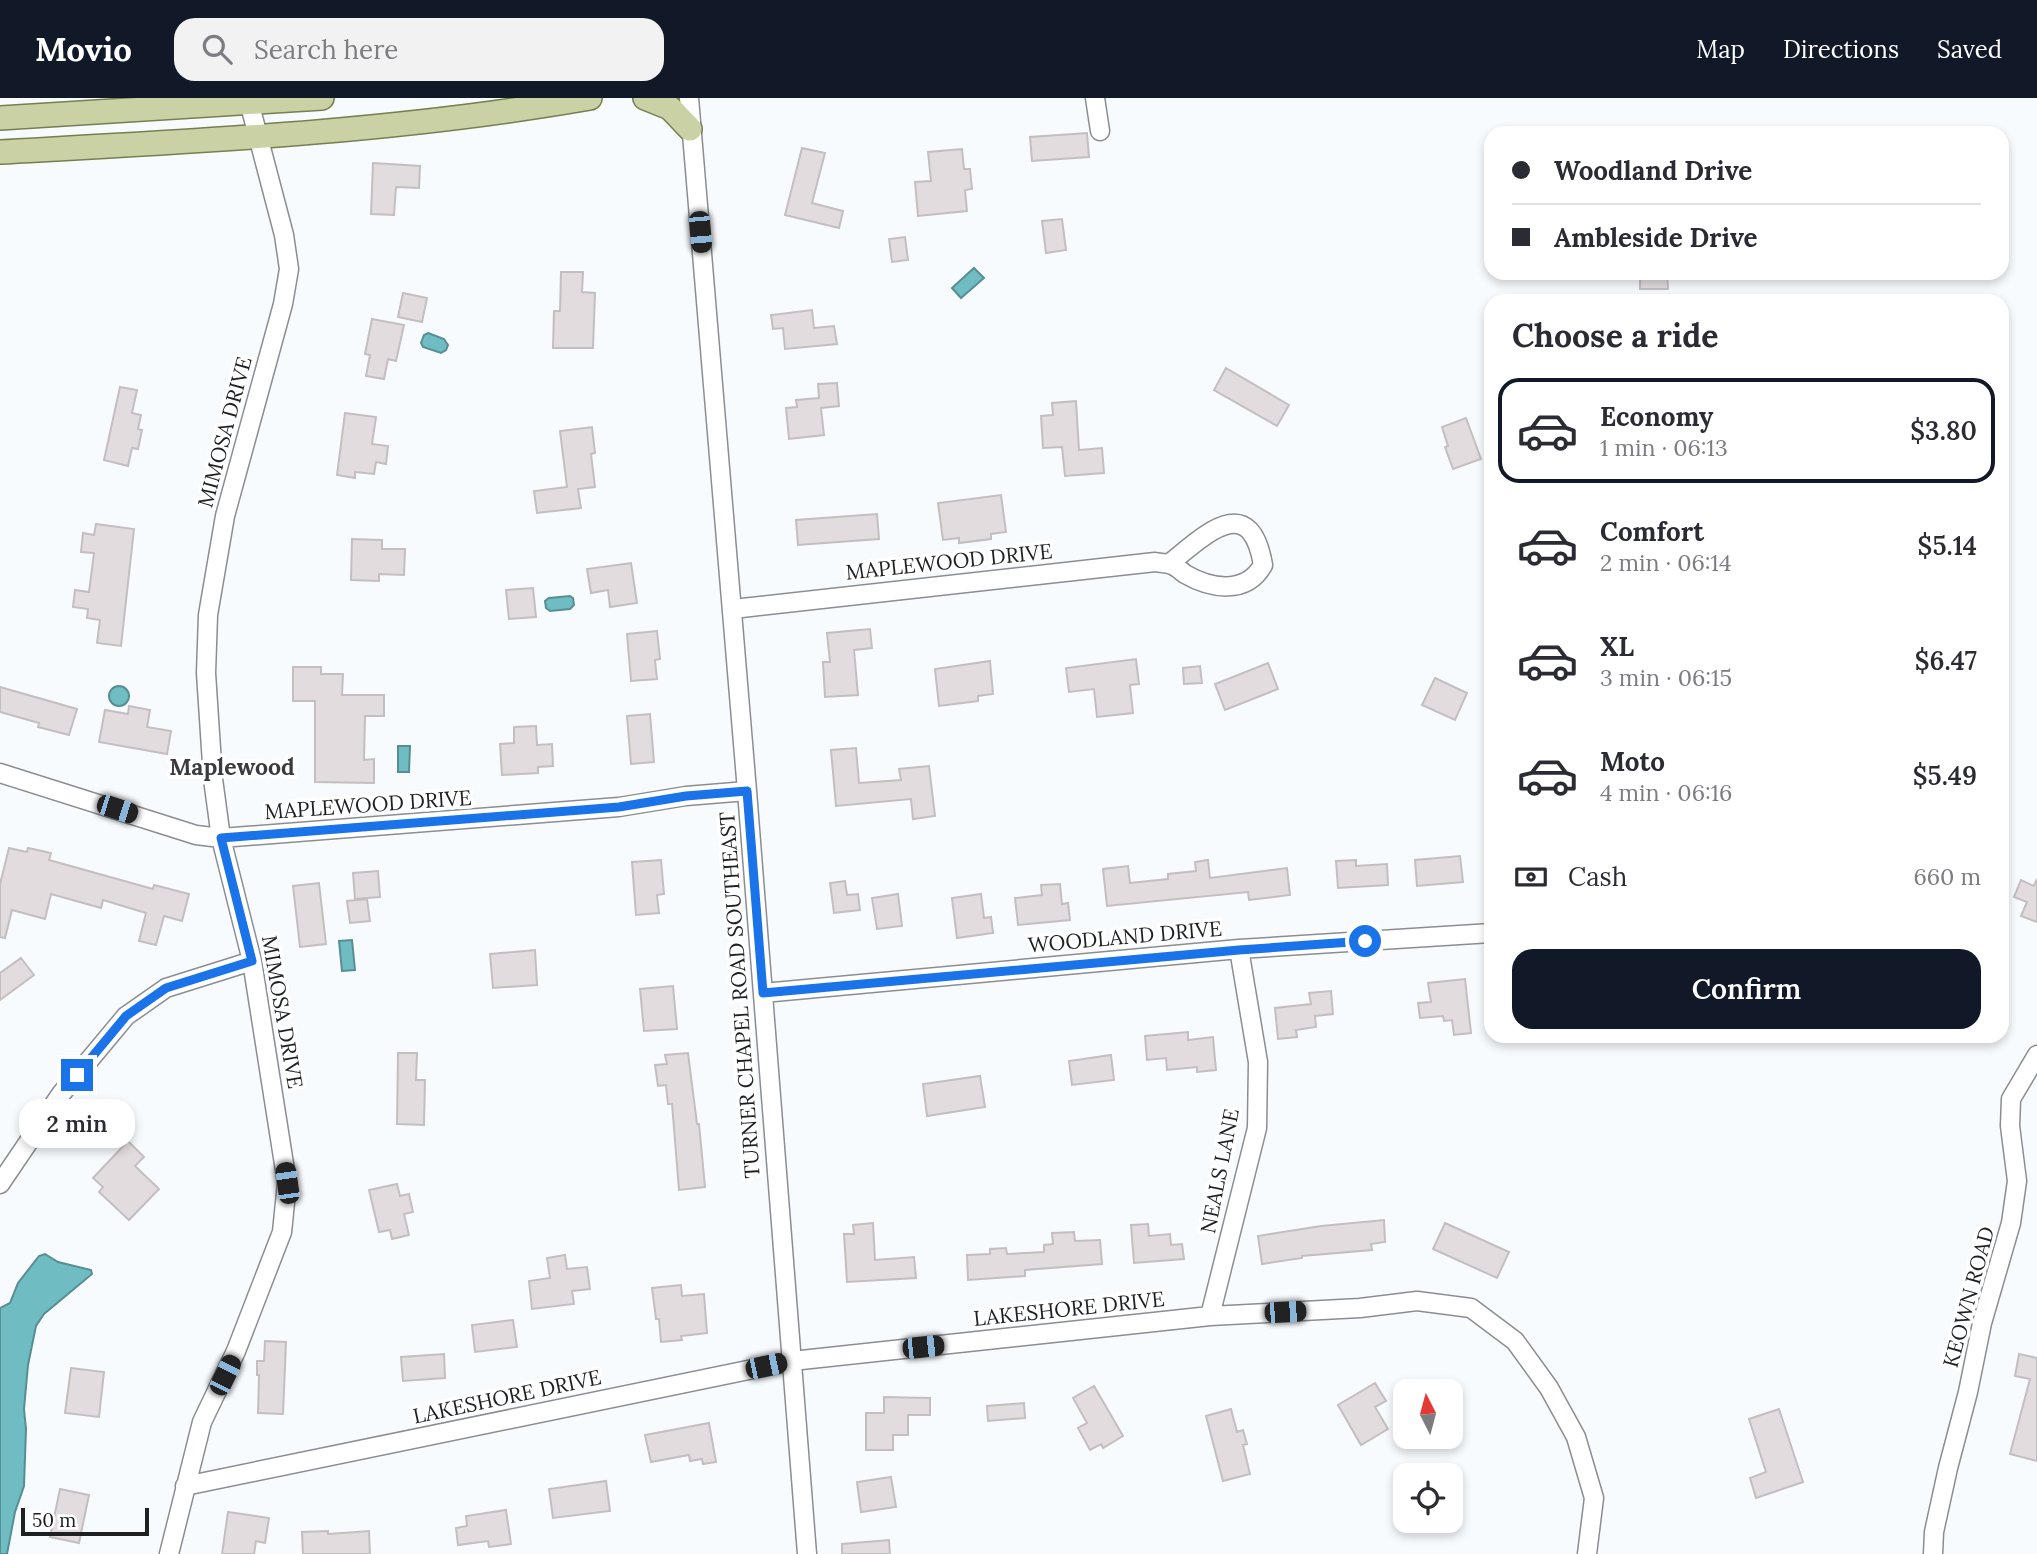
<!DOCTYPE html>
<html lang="en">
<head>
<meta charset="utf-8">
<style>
  :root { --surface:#fff; --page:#f2f2f3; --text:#2b2b33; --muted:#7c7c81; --line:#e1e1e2; --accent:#111827 }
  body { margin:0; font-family:Lora,serif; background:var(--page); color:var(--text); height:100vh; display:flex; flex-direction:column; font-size:26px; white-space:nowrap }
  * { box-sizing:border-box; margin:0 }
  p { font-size:23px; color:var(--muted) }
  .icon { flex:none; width:38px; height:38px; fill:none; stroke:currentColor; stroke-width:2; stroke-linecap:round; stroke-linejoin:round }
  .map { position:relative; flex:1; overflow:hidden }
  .side { position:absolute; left:1484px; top:196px; width:525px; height:749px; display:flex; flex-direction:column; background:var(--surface); border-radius:21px; box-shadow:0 4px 10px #0003 }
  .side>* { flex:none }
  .banner { position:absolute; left:1484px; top:28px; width:525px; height:154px; border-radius:21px; box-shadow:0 4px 10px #0003; display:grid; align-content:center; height:154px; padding:0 28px; background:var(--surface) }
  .needle { width:46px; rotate:354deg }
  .buttons { position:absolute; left:1393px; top:1281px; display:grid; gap:14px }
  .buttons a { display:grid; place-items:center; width:70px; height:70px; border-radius:14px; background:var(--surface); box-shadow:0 4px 10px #0003; font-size:35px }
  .scale { position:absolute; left:21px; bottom:18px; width:128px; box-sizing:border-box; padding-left:7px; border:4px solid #1f2022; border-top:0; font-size:19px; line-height:24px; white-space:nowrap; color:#1f2022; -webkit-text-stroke:5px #fff; paint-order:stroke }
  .end { position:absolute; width:32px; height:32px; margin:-16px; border:9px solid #1a73e8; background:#fff; box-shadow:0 0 0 4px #fff }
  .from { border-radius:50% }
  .bubble { position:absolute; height:49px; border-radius:21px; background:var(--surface); box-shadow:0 4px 10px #0003; font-size:23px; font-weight:600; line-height:49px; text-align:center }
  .car { position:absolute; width:21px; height:42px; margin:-21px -10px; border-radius:9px; box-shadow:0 0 5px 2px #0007; background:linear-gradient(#222 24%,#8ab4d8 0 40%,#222 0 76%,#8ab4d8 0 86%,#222 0) }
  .banner b { display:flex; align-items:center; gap:24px; height:66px; font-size:26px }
  .banner b+b { border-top:2px solid var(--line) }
  .banner i { width:18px; height:18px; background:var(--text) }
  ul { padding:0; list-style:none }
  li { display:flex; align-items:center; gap:21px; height:105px; margin:0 14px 10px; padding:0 14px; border:4px solid transparent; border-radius:21px }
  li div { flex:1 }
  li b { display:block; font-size:26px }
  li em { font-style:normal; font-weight:600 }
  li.selected { border-color:var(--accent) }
  li>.icon { width:63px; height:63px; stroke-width:1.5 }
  h2 { padding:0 28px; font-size:32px; line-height:84px }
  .pay { display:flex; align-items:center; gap:18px; height:77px; padding:0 28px; font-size:26px }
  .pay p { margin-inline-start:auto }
  .cta { display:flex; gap:14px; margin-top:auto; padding:14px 28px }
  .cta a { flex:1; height:80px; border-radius:21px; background:var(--accent); color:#fff; font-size:28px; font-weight:600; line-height:80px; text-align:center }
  header { display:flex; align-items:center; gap:42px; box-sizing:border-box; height:98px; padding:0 35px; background:var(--accent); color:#fff }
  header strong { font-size:33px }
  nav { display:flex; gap:38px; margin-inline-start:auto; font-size:24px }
  .search { width:490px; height:63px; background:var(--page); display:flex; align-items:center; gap:18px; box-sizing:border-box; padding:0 24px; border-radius:21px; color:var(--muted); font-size:26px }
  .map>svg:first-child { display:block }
</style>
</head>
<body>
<header>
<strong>Movio</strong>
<div class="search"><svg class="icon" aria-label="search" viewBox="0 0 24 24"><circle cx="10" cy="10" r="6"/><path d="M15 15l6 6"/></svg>Search here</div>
<nav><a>Map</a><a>Directions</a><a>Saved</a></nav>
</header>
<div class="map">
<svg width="2037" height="1456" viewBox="0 0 2037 1456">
  <rect width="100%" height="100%" fill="#f8fbfe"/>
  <path fill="#6fbdc3" stroke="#578e93" stroke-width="2" d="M974 170 984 180 961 200 952 190Z
    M428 235 444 241 448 247 446 252 441 255 423 249 421 245 424 237Z
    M570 498 573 500 574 507 570 511 550 513 546 510 545 503 549 500Z
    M109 598a10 10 0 1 1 20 0a10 10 0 1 1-20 0Z
    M398 648H410L409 674H398Z
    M352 842 355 872 342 873 339 843Z
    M45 1156 58 1164 91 1172 92 1176 44 1216 36 1228 28 1267 24 1311 26 1331 24 1388 15 1414 7 1456H0V1210L10 1205 18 1185 39 1158Z"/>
  <path fill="#e2dcde" stroke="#c4bec1" stroke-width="2" d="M1087 35 1089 59 1032 63 1030 39Z
    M802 50 825 55 812 105 843 113 839 130 785 117Z
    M962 51 964 71H970L972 91 965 92 967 113 918 118 915 84 931 83 928 54Z
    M373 65 420 68 419 90 396 89 394 117 371 116Z
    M1062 121 1066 152 1046 155 1042 123Z
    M905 139 908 162 892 164 889 141Z
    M561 174H583L582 194 595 195 593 250H553L554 213H560Z
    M1640 175H1667L1668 191H1640Z
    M403 195 427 200 422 224 398 219Z
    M812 212 814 230 834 228 837 246 785 251 783 230 773 231 771 217Z
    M372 221 404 227 396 263 388 261 384 281 366 278 370 257 365 256Z
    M1226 270 1289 307 1277 328 1214 292Z
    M837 285 839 308 821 310 824 337 789 341 786 310 797 309 796 302 819 300 818 286Z
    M120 289 137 292 132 315 141 317 138 331 142 332 138 351 132 350 128 368 104 362Z
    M1076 303 1079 352 1102 350 1104 375 1065 378 1062 349 1043 350 1041 318 1053 317 1052 305Z
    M345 315 376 319 372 346 388 348 386 366 376 364 374 376 355 374V380L337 377Z
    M1466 320 1481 361 1453 371 1445 349 1448 348 1442 329Z
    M592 329 595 355 591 356 595 389 578 391 581 410 537 415 534 393 567 389 560 333Z
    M1001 397 1006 434 991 436V441L959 445V440L943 442 938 405Z
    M877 416 879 441 798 447 796 422Z
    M96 426 134 431 121 548 97 545 100 522 87 520 88 511 73 509 75 492 89 494 94 455 81 454 83 435 94 437Z
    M352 441 382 442V451H405L404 477 379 476V483L351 482Z
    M631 465 637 505 610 509 608 492 591 495 587 471Z
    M533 490 536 519 509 521 506 492Z
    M870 531 872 550 854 552 858 597 825 599 823 564H830L827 535Z
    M657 533 660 561 655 562 657 581 631 583 627 536Z
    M1136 561 1139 586 1130 587 1133 615 1097 619 1094 591 1069 594 1066 570Z
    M990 563 993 596 978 598V603L939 608 935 571Z
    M1268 565 1278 591 1225 612 1215 586Z
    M1200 568 1202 585 1184 586 1183 570Z
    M293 569H321V576H343L342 597H384V618H365L364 662 374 661V685L315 684V603H293Z
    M1435 580 1467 595 1455 622 1422 607Z
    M0 589 77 611 69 637 38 629 39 625 0 614Z
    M129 608 150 612 147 629 171 633 167 656 99 644 105 612 128 616Z
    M650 616 654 664 631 666 627 618Z
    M536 628 537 647 552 646 553 668 538 669V675L502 677 500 646 514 645V629Z
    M856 650 859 685 901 682 899 671 929 668 935 718 913 721 911 701 836 708 831 652Z
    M9 750 27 754 28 750 51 755 49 762 153 791 154 787 189 796 182 823 164 818 156 847 139 843 146 815 103 802 101 810 51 796 45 821 12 812 5 840 0 839V786Z
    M1460 758 1463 784 1417 788 1415 762Z
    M661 762 664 796 657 797 659 815 636 817 632 764Z
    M1208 762 1210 780 1287 770 1290 797 1249 802 1248 794 1107 808 1103 771 1128 768 1130 785 1168 781V776L1196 773 1195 764Z
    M1356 762V768L1387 766 1388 787 1338 790 1336 763Z
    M378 773 380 799 355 801 353 775Z
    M2037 781V824L2021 818 2027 804 2014 799 2021 782 2034 788Z
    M845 783 847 797 858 796 860 812 834 815 830 785Z
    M319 785 326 846 300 849 293 788Z
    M1060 786 1062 806 1068 805 1070 822 1018 827 1015 800 1042 797 1041 787Z
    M898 796 902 828 877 831 872 800Z
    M981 796 984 820 991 819 993 835 957 840 952 800Z
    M367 801 370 823 350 825 347 803Z
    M535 852 537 887 493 890 490 856Z
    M21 860 34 877 0 902V875Z
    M1465 881 1471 935 1454 937 1452 922 1444 923 1443 918 1420 920 1418 905 1431 904 1428 885Z
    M673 888 677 931 644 933 640 891Z
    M1331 893 1333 916 1315 918 1316 929 1296 932 1297 939 1278 941 1275 910 1311 906 1309 895Z
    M1188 934V942L1213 939 1216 972 1197 974V969L1167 972 1166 960 1147 962 1145 938Z
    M398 955H417L416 982H425L424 1027 397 1026Z
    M688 955 697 1026H699L705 1089 679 1092 672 1006H668L666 987 658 988 655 967 667 966 665 957Z
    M1111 957 1114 982 1072 987 1069 963Z
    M980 978 985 1009 927 1018 923 986Z
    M128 1043 144 1059 135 1068 159 1091 129 1122 99 1094 103 1089 93 1080Z
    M397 1086 400 1098 409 1096 413 1114 404 1116 409 1137 392 1141 390 1132 379 1134 369 1092Z
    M1384 1122 1385 1144 1371 1146 1372 1152 1302 1158V1160L1262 1166 1258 1138 1321 1128Z
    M873 1125 875 1162 914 1159 916 1180 847 1184 844 1136H854L853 1127Z
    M1445 1125 1509 1154 1497 1180 1433 1151Z
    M1148 1126 1149 1138 1170 1136 1171 1147 1182 1146 1184 1161 1134 1165 1131 1127Z
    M1074 1134 1075 1143 1100 1142 1102 1166 1025 1172V1178L968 1182 967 1157 990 1156V1151L1006 1150 1007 1156 1044 1154V1147L1053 1146 1052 1135Z
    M565 1157 567 1171 587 1169 590 1191 572 1193 574 1206 532 1211 529 1183 550 1180 547 1160Z
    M681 1187 682 1198 704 1196 707 1235 681 1238 682 1242 661 1244 659 1221H656L652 1190Z
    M513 1222 517 1249 475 1254 472 1227Z
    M265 1243 286 1244 283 1316 258 1315 259 1277H257V1263H264Z
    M444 1256 445 1280 403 1283 401 1259Z
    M2019 1256 2037 1260V1363L2010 1356 2030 1281 2015 1278Z
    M71 1270 104 1274 99 1319 65 1315Z
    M1375 1285 1386 1303 1375 1309 1388 1331 1361 1347 1338 1307Z
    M1094 1288 1123 1338 1103 1350 1101 1346 1090 1352 1078 1330 1087 1325 1073 1300Z
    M884 1299 930 1300V1317H908V1337H893V1352H866V1315H884Z
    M1024 1305 1025 1320 988 1323 987 1308Z
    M1231 1311 1237 1334 1243 1332 1247 1346 1243 1347 1250 1376 1223 1383 1206 1318Z
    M1779 1311 1803 1384 1756 1400 1750 1380 1766 1374 1749 1321Z
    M709 1325 716 1364 703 1366 702 1361 690 1363 689 1357 651 1364 645 1337Z
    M891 1379 896 1409 861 1414 857 1384Z
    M606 1383 610 1413 553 1420 549 1391Z
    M60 1391 89 1397 79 1445 50 1439Z
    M506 1412 511 1446 489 1449 488 1443 458 1447 456 1430 467 1428 466 1418Z
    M228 1414 269 1420 265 1445 256 1443 254 1456H222Z
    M328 1433V1436L369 1433 370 1456H303L302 1434Z
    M889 1442 890 1456H842V1446Z"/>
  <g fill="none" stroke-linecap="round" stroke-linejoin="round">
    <g stroke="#8b8d92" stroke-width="21">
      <path id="minor" d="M689 0 747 693 807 1456
        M1095 0 1100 33
        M733 511 1155 464C1160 465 1167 465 1172 467 1177 469 1181 473 1185 476 1211 491 1246 497 1263 467 1250 391 1204 438 1170 465
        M0 675 196 737 221 740 619 709 686 698 747 693
        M763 895 1239 851 1491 835
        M0 1086 61 996 126 918 166 890 252 863
        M1210 1218 1257 1030 1258 964 1239 851
        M185 1388 792 1263 1210 1218 1360 1210 1417 1203 1471 1210 1515 1243 1549 1290 1576 1339 1594 1400 1587 1456
        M169 1456 202 1324 236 1253 282 1134 287 1085 252 863 221 740 213 681 206 575 208 517 225 418 283 206 289 171 284 137 248 0
        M1933 1456 1934 1434 1948 1370 1968 1294 1982 1225 2011 1125 2017 1083 2010 1028 2011 1001 2037 957"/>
    </g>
    <g stroke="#767f50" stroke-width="26">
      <path id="major" d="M645 0 670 10 690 31
        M0 20 322 0
        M0 54C198 43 395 34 590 0"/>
    </g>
    <use href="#minor" stroke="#fff" stroke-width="18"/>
    <use href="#major" stroke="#c9d1a5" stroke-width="23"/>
  </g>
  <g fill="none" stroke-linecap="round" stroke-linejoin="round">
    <path stroke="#1a73e8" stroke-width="9" d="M77 977 126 918 166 890 252 863 221 740 619 709 686 698 747 693 763 895 1239 852 1365 843"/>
  </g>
  <g text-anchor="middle" stroke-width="7" stroke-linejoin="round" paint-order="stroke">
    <g font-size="21" fill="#1f2022" stroke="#fff">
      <text transform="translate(225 334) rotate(-75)" y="7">MIMOSA DRIVE</text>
      <text transform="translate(949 464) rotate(-6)" y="7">MAPLEWOOD DRIVE</text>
      <text transform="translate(368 707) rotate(-4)" y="7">MAPLEWOOD DRIVE</text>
      <text transform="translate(1125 839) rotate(-5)" y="7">WOODLAND DRIVE</text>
      <text transform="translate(740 897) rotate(-94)" y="7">TURNER CHAPEL ROAD SOUTHEAST</text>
      <text transform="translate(282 914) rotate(80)" y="7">MIMOSA DRIVE</text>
      <text transform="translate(1220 1073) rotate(-79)" y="7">NEALS LANE</text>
      <text transform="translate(1969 1199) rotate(-75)" y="7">KEOWN ROAD</text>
      <text transform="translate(1069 1211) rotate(-6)" y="7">LAKESHORE DRIVE</text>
      <text transform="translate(507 1299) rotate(-12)" y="7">LAKESHORE DRIVE</text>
    </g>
    <g font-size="23" font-weight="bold" fill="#393b3f" stroke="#fff">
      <text x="232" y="677">Maplewood</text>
    </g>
  </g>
</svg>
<div class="buttons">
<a><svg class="needle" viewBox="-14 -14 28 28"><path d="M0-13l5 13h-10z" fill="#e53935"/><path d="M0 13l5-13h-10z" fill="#7c7c81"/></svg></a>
<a><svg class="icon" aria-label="locate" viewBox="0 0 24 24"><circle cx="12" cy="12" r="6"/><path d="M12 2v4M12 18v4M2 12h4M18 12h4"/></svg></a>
</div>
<div class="scale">50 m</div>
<i class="end from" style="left:1365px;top:843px"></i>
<i class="end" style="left:77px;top:977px"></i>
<div class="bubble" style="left:19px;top:1001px;width:116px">2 min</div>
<i class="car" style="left:700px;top:134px;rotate:175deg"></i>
<i class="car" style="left:117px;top:711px;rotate:108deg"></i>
<i class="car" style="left:287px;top:1085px;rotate:352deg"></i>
<i class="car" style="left:1285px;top:1214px;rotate:87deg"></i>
<i class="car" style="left:923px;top:1249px;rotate:84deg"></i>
<i class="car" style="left:766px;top:1268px;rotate:78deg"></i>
<i class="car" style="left:225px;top:1277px;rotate:26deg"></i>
<div class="banner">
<b><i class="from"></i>Woodland Drive</b>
<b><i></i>Ambleside Drive</b>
</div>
<section class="side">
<h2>Choose a ride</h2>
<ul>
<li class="selected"><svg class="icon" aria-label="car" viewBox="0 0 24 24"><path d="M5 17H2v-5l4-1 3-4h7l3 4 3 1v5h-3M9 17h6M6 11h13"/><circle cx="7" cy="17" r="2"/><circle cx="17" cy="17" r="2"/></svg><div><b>Economy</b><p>1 min · 06:13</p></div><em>$3.80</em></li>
<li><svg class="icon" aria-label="car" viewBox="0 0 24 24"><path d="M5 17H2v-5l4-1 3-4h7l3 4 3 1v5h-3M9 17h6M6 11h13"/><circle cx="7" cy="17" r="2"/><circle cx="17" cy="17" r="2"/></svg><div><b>Comfort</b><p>2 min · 06:14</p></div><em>$5.14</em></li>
<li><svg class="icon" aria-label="car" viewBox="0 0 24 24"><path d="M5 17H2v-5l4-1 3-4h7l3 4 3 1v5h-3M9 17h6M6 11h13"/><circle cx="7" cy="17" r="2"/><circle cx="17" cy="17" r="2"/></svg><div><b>XL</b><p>3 min · 06:15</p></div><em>$6.47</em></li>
<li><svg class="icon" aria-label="car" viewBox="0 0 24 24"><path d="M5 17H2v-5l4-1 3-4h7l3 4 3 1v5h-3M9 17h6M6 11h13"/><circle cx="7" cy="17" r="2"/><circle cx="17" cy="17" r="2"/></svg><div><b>Moto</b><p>4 min · 06:16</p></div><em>$5.49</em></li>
</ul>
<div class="pay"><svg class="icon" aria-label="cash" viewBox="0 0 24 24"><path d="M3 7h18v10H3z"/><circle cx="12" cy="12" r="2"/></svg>Cash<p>660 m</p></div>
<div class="cta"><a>Confirm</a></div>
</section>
</div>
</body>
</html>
